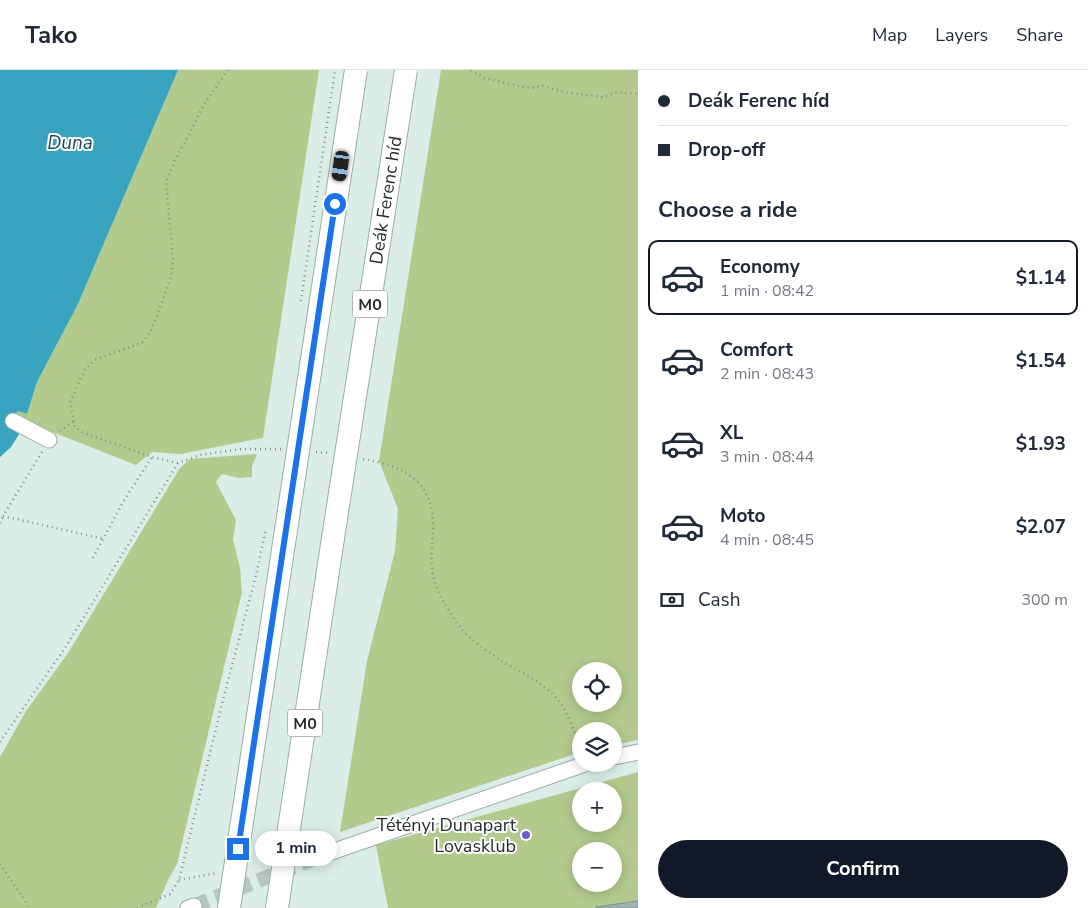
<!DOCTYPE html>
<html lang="en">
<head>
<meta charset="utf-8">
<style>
  :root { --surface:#fff; --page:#f2f2f3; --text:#1f2937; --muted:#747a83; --line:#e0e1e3; --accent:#111827 }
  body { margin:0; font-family:"Nunito Sans",sans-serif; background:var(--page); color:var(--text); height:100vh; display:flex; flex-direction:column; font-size:19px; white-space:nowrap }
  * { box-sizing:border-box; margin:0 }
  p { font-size:16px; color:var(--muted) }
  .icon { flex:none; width:28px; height:28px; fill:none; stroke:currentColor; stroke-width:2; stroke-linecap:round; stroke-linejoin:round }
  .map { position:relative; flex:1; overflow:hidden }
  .drawer { display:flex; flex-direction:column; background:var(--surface); width:450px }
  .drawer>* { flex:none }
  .guide { display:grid; align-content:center; height:110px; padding:0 20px; background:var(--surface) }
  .tools { position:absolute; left:572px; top:592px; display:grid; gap:10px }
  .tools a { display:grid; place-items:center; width:50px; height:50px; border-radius:50%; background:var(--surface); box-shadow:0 2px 12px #0003; font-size:25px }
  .end { position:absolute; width:22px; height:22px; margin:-11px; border:6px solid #1a73e8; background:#fff; box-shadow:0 0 0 2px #fff }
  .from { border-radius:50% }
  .bubble { position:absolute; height:35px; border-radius:18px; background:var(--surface); box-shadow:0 2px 12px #0003; font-size:16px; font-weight:700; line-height:35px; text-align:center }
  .car { position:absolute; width:15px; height:30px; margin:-15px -8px; border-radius:6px; box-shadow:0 0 4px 1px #0007; background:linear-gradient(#222 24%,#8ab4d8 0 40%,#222 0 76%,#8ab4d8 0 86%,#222 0) }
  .guide b { display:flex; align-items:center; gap:18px; height:48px; font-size:19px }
  .guide b+b { border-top:1px solid var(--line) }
  .guide i { width:12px; height:12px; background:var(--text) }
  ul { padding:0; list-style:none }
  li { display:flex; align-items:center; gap:15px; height:75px; margin:0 10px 8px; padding:0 10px; border:2px solid transparent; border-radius:10px }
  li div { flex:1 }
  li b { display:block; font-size:19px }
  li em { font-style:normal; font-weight:700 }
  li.current { border-color:var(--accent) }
  li>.icon { width:45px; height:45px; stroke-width:1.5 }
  h2 { padding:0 20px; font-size:22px; line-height:60px }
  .pay { display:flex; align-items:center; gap:12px; height:55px; padding:0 20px; font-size:19px }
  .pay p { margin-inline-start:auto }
  .primary-button { display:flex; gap:10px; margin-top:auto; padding:10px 20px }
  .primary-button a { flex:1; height:58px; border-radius:30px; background:var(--accent); color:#fff; font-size:20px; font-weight:700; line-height:58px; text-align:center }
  header { display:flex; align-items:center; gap:30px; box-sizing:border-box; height:70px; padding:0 25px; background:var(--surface); border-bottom:1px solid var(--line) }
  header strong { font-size:24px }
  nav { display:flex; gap:28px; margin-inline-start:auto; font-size:18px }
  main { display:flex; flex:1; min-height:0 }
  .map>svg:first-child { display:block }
</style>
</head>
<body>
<header>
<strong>Tako</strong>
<nav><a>Map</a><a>Layers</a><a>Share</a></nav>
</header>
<main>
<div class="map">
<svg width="638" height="838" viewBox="0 0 638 838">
  <rect width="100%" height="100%" fill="#daeee7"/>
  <path fill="#b2cb8d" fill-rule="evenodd" d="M178 0H319L263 368 181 384 152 382 136 395 14 347 18 341 27 344 37 312 78 234Z
    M441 0H638V670L614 675V661H581V682L340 762 367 591 395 481 398 439 379 391ZM581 601H614V634H581Z
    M257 384 252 397V407L239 408 222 404 216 412 236 450 233 469 240 498 242 522 177 794 168 810 156 838H0V687L26 641 68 583 180 398 190 389Z
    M638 702V838H388L376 775ZM581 721H614V754H581ZM581 781H614V814H581Z"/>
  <path fill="#38a4bf" d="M0 0H178L78 234 37 312 27 344 18 341 14 347 21 361 11 377 0 387Z"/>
  <path fill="#a0b4b4" stroke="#7d9190" d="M638 831V838H596V837Z"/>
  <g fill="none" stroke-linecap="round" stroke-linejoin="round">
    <path stroke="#b6c7c1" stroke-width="15" stroke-dasharray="15 8" stroke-linecap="butt" d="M194 836 323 785"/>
    <g stroke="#9bada7" stroke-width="17">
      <path id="minor" d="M13 351 49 370
        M614 687 638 682
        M323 785 585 694
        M188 838 194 836"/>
    </g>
    <g stroke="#9bada7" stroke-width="24">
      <path id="highway" d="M229 838 286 460
        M277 838 333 468"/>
    </g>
    <path stroke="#83918c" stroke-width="2.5" stroke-dasharray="1 4" stroke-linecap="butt" d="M228 0 204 34 189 65 175 90 166 112 173 189 171 207 156 249 149 264 143 272 95 290 85 299 70 332 75 357 84 363 152 387 178 393 200 385 241 379H281
      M471 0 484 8 527 18 543 16 569 23 603 27 617 22 638 24
      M60 361 73 352
      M42 382 3 446 104 469
      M316 382 328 383
      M363 389C405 396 434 411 433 458 432 484 428 505 442 529 448 539 455 551 463 561 470 569 492 585 502 591 522 603 543 612 558 630 567 640 575 665 581 678
      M0 453 3 446
      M93 488 123 432 152 387
      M0 672 65 578 178 393
      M0 794 30 838
      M179 810 217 803
      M137 838 170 824 179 810 224 626 256 505 266 459"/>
    <use href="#minor" stroke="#fff" stroke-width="15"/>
    <use href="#highway" stroke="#fff" stroke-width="22"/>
    <g stroke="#9bada7" stroke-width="24" stroke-linecap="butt">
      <g id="highway-bridge">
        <path d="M286 460 356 0"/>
        <path id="s1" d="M333 468 406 0"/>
      </g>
    </g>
    <path stroke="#83918c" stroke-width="2.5" stroke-dasharray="1 4" stroke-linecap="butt" d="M301 231 335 0"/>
    <use href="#highway-bridge" stroke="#fff" stroke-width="22"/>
  </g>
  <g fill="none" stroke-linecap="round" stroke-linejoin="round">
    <path stroke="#1a73e8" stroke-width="6" d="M238 779 335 134"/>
  </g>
  <circle fill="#6e5ad3" stroke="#fff" stroke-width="2" cx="526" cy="765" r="5"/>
  <g text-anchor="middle" stroke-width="4" stroke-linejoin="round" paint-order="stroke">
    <g fill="#fff" stroke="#666b6a" stroke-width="1">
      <rect x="352.5" y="220.5" width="35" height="27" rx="4"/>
      <rect x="287.5" y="639.5" width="35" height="27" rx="4"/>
    </g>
    <g font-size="16" font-weight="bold" fill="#252c2a">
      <text x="370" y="240">M0</text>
      <text x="305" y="659">M0</text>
    </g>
    <g font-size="18" fill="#252c2a" stroke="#fff">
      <text dy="6" stroke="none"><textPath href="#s1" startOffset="342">Deák Ferenc híd</textPath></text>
    </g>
    <g font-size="18" fill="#252c2a" stroke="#fff" text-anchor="end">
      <text x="516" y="761">Tétényi Dunapart<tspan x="516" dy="21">Lovasklub</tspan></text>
    </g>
    <g font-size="19" font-style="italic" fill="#1c4955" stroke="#fff">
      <text x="70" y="79">Duna</text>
    </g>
  </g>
</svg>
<div class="tools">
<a><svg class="icon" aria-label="locate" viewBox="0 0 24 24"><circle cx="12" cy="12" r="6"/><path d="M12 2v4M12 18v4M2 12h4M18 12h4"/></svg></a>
<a><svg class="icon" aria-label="layers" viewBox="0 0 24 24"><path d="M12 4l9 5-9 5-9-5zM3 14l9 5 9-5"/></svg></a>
<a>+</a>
<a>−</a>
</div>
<i class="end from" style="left:335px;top:134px"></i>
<i class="end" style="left:238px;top:779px"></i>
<div class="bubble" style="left:255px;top:761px;width:82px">1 min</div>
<i class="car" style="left:341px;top:96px;rotate:188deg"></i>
</div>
<section class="drawer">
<div class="guide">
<b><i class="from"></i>Deák Ferenc híd</b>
<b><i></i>Drop-off</b>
</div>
<h2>Choose a ride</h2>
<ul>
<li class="current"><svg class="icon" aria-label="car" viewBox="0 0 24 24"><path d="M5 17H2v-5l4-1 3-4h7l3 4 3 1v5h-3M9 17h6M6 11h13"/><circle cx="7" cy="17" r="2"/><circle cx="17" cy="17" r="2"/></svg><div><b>Economy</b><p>1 min · 08:42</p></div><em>$1.14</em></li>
<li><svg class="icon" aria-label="car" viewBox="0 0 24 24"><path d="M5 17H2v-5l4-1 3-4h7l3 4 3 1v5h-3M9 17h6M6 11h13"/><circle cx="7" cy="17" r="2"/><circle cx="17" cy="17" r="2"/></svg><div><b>Comfort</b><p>2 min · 08:43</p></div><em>$1.54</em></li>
<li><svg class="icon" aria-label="car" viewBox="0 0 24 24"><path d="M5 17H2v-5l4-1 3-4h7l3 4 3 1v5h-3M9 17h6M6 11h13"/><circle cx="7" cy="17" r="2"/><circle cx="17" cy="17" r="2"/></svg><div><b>XL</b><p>3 min · 08:44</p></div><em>$1.93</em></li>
<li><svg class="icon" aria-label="car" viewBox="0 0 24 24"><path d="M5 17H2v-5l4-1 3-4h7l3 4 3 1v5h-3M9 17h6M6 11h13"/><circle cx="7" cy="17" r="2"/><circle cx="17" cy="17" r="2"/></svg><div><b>Moto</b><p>4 min · 08:45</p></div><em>$2.07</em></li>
</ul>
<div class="pay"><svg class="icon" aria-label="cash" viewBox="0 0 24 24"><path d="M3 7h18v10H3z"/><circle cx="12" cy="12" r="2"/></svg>Cash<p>300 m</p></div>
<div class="primary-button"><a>Confirm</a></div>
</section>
</main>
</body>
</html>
